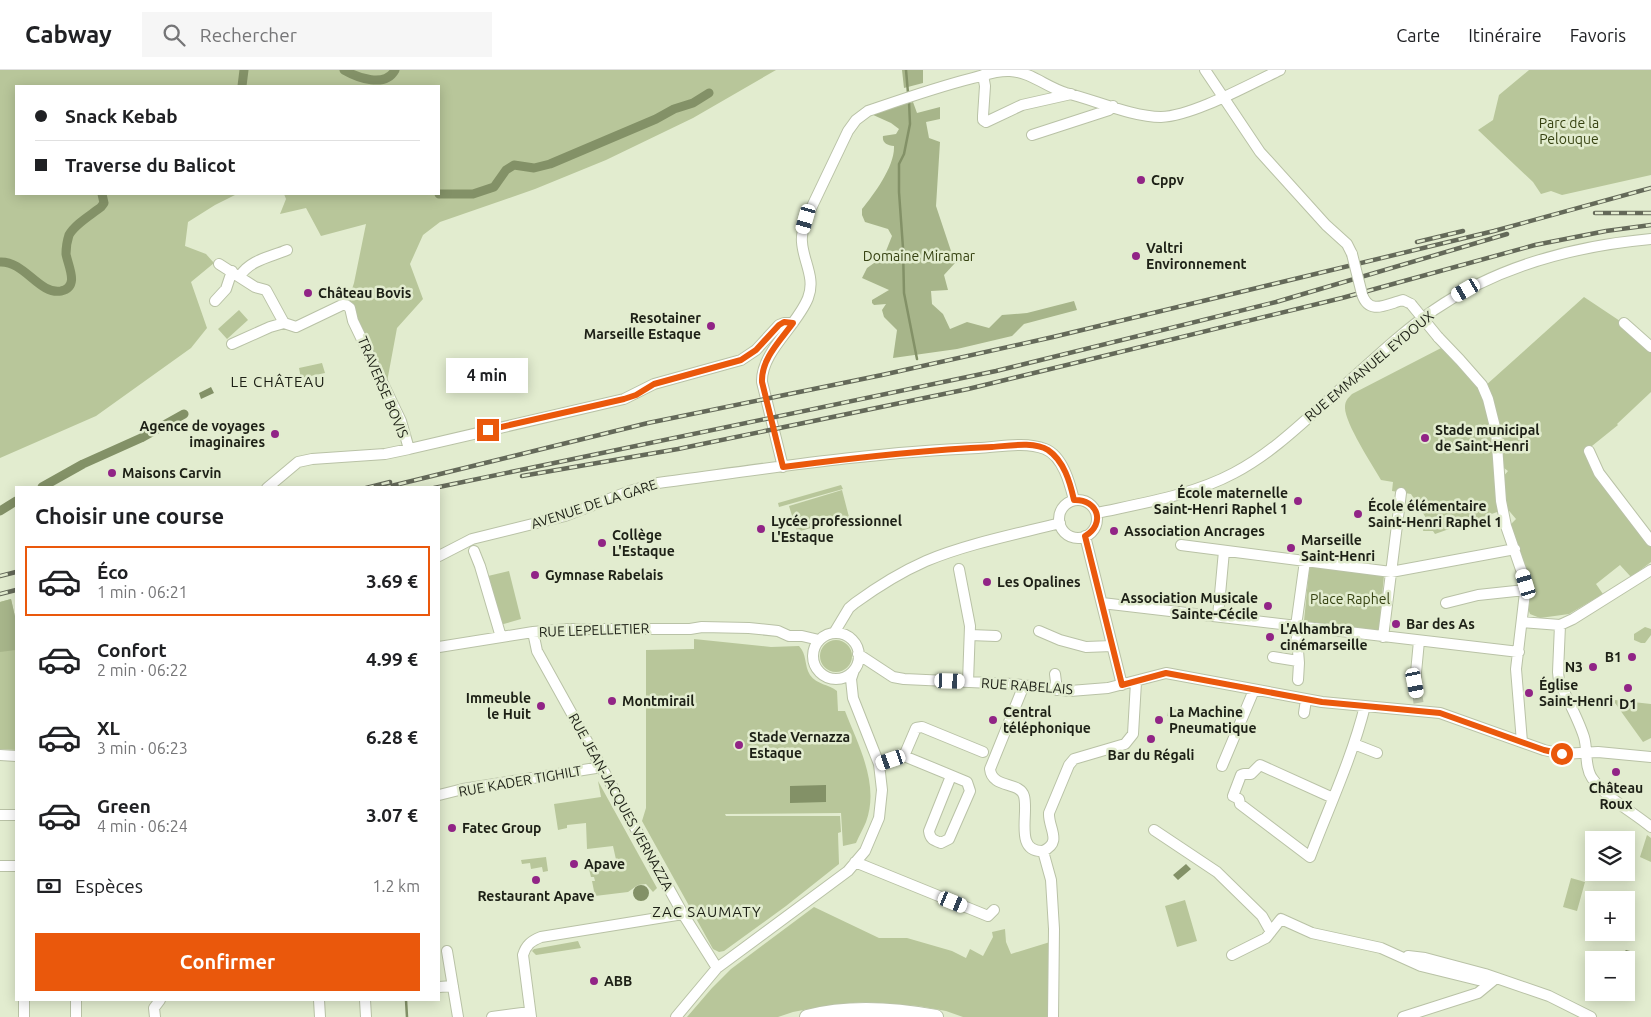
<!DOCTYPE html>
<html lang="fr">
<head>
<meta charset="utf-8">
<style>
  :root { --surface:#fff; --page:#f6f6f6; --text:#202124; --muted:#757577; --line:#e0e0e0; --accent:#ea580c }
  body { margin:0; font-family:Ubuntu,sans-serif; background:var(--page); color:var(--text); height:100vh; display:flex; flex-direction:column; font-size:19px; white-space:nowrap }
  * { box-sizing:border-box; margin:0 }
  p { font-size:16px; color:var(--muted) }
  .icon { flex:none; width:28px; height:28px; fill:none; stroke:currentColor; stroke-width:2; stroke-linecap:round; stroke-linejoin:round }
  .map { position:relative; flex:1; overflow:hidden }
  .panel { position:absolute; left:15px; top:416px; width:425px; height:515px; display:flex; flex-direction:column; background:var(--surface); border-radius:0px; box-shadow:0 2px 12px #0003 }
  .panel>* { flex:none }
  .hud { position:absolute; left:15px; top:15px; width:425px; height:110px; border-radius:0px; box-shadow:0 2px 12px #0003; display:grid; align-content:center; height:110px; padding:0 20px; background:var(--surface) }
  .buttons { position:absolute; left:1585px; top:761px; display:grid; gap:10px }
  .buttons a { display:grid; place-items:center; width:50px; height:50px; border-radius:0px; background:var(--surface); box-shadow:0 2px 12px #0003; font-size:25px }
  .end { position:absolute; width:22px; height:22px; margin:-11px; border:6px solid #ea580c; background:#fff; box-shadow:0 0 0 2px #fff }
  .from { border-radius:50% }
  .bubble { position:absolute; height:35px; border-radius:0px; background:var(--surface); box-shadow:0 2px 12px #0003; font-size:16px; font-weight:600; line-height:35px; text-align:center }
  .car { position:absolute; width:15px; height:30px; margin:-15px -8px; border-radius:6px; box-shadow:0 0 4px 1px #0007; background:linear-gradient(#fff 24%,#345 0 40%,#fff 0 76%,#345 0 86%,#fff 0) }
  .hud b { display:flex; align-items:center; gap:18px; height:48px; font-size:19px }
  .hud b+b { border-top:1px solid var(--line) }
  .hud i { width:12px; height:12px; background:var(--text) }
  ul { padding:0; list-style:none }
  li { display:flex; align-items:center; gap:15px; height:70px; margin:0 10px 8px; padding:0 10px; border:2px solid transparent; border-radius:0px }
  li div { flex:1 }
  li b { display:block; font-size:19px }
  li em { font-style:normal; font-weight:600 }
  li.on { border-color:var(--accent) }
  li>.icon { width:45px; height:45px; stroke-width:1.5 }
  h2 { padding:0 20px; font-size:22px; line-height:60px }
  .pay { display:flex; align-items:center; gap:12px; height:55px; padding:0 20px; font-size:19px }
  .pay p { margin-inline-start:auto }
  .button { display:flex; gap:10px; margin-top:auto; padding:10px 20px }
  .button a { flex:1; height:58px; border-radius:0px; background:var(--accent); color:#fff; font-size:20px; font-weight:600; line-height:58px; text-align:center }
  header { display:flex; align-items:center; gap:30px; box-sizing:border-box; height:70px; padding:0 25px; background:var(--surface); border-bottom:1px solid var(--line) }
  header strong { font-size:24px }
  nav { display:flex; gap:28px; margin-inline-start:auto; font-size:18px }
  .search { width:350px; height:45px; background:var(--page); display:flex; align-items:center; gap:12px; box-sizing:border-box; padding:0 18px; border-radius:0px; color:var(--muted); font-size:19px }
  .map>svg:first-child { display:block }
</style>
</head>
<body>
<header>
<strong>Cabway</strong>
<div class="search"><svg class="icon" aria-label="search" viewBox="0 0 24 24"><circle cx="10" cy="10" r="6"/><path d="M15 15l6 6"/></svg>Rechercher</div>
<nav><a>Carte</a><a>Itinéraire</a><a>Favoris</a></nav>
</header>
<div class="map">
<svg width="1651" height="947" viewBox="0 0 1651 947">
  <rect width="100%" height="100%" fill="#e2eccf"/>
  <path fill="#b8c69a" d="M0 0H776L693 48 606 90 535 119 440 152 423 165 410 194 423 229 397 258 387 312 350 246V225L354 213 366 154 321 166 306 138 280 144 286 129 284 124H439V16H16V124H237L215 135 188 152 185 176 206 184 214 193 191 212 207 258 191 278 96 346 0 388Z
    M1529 0H1651V105L1562 125 1551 121 1541 124 1533 112 1478 60 1493 50 1499 25Z
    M1584 227 1623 253 1651 280V322L1617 354 1618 355 1587 380 1651 474V492L1631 507 1620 495 1596 514 1603 524 1569 544 1540 548 1530 544 1527 536 1510 455 1516 449 1505 436 1502 408 1508 401 1500 395 1485 316Z
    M239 240 248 250 227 269 218 259Z
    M1445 276 1479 317 1488 342 1500 441 1435 464 1433 461H1423L1426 448 1411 424 1392 421 1393 412 1381 410C1373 396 1344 352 1345 337 1345 331 1348 328 1352 324Z
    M322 293 325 303 301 308 299 298Z
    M841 415 843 419 779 437 778 433Z
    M842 420 849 447 797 462 789 436Z
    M1311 496 1384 505 1379 559 1377 561 1304 551 1309 501Z
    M509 501 521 549 500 555 488 506Z
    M11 529 16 551V680L0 679V532Z
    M1645 557 1651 559V565L1645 573H1641L1634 570V564Z
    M694 569 771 577 799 576C807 584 804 595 810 605 817 615 829 614 837 621L838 641H845C858 675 880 714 866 752 863 759 859 766 856 773L843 776 841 743 725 744 726 746H840L841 762 838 763 839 794 786 836 724 881 719 882 713 879 642 751 646 738V580L694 579Z
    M820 586a16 16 0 1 1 32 0a16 16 0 1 1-32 0Z
    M1615 630 1651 634V668L1643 672 1615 633Z
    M1169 638 1185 641 1184 649 1167 646Z
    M598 711 657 818 653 822 646 814 638 815 628 822 595 826 592 811H595L594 807H591L589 799 617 794 613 776 587 779 586 753 567 755V758L558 760 554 734 601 727Z
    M1647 765 1651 768V792L1640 787Z
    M546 787 548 801 543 802 542 797 531 799 530 793 522 794 521 790Z
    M1571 808 1585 812 1577 841 1563 837Z
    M1185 830 1197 871 1177 877 1165 836Z
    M814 837 879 868H907L952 881 966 888 970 879 983 886 993 867 992 862 1005 859 1006 872 1011 884 1050 872 1051 947H963L946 941 918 936 863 932 824 936 793 942 778 947H687L712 918 731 899Z
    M578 871 581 878 536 885 532 881 534 879Z"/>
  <path fill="#a7b58a" d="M902 0H923V13L904 18Z
    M913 32 917 43 940 37V49L926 52 929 68 940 72 936 136 955 193 944 205 948 220 931 221 932 234 943 244 950 259 967 252 989 258 1002 245 1027 243 1074 231 1077 240 1024 254 1012 266 957 279 893 288 897 260 884 247 882 240 886 234 874 235 872 233V230L889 220 862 208 867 198 884 186 892 166 888 159 865 152 862 145V139C874 124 895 96 894 76 887 75 882 73 883 66L896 64 899 59 891 53 871 44 888 38Z
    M11 529 16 551V580L0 582V532Z"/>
  <path fill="#839167" d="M211 317 214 323 201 329 199 323Z
    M826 715V732L790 733V716Z
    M1186 794 1191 799 1178 810 1173 805Z
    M633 823a8 8 0 1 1 16 0a8 8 0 1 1-16 0Z
    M1626 880 1634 882 1635 888 1630 893 1626 894V890H1622L1621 885Z"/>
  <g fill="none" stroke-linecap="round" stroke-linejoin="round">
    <path stroke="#839167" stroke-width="2.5" d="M906 0 908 23
      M909 31 910 54 904 84 899 94V122L903 178 904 223 917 289
      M406 930 407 947"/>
    <path stroke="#839167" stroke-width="9" d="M344 0C358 8 385 18 395 0
      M242 16 244 0
      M439 124H473L494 117 506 100 514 95 534 98 550 94 656 49 674 39 693 33 709 23
      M0 192C25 191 39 225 61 221 80 217 68 196 66 184 66 178 67 171 69 165 75 154 91 145 101 137L104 133 102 124
      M42 417 83 394 141 368 184 344
      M0 441 16 431"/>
    <path stroke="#bbc3aa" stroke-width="10" stroke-dasharray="10 5" stroke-linecap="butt" d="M1417 623 1419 636"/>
    <g stroke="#b9c2a6" stroke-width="12">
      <path id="minor" d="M1205 0 1260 82 1326 155 1347 174 1352 184
        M983 5 985 16 983 46V50L986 52 1022 35 1071 24
        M1032 65 1109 40 1113 36
        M219 194 255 217 266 220 284 253
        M240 206C250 190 270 187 287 180
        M1362 224C1369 246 1387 234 1403 230L1411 234
        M215 231 226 219 232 201
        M1624 253 1651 277
        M1438 267 1460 290 1482 315 1488 329 1496 361 1501 431 1506 456 1526 514 1516 599 1522 672
        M232 274 270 257 284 253
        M409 379 624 329 654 314 741 290 756 280 779 255 784 253H793
        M1589 381 1599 403 1651 471
        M783 397 762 312C761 282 797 256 808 228 816 208 803 191 802 172 801 164 804 156 806 149L848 61 856 50 868 41C903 29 937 17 973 8 985 5 997 0 1010 1 1031 2 1046 17 1066 23 1095 30 1132 47 1161 47 1193 46 1250 14 1280 0
        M267 418 298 392 312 389 385 384 409 379 401 351 353 251 350 238 346 235H342L296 257 284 253
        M1059 449a19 19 0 1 1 38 0a19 19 0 1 1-38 0Z
        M1097 443C1143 433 1193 425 1234 403 1276 381 1309 346 1344 316 1373 290 1402 262 1434 240 1498 196 1574 176 1651 169
        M1085 466 1122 615
        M1181 475 1391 502 1515 479
        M474 481 480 496 501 567
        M439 486 472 469 565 446 630 421 658 413C764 399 871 382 978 378 999 377 1025 371 1045 379 1063 386 1070 414 1074 430
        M959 499 970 556 968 612
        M1102 533 1519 582
        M1446 533 1478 525 1525 520
        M1218 546 1224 481
        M1522 552 1560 555 1573 549 1651 500
        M1560 555 1558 602 1559 611C1567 629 1578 648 1584 667 1588 680 1584 696 1592 708 1607 729 1632 741 1651 757
        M1039 561 1060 570 1086 577 1112 576
        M533 562 537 581 683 844 717 898
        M834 563 849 538 855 533C877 517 901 502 926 491 966 474 1017 464 1060 453
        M813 586a23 23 0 1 1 46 0a23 23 0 1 1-46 0Z
        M970 565 996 566
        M1383 567 1401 423
        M439 577 533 562 569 559H690L702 557 749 558 778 561 789 566H802L819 570
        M858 584 893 607 904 609 1013 614 1070 621 1108 618 1166 603 1322 632 1440 643 1544 680 1562 684 1598 682 1651 687
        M1273 587 1298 591
        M1055 604 1057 620
        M1298 610 1299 593 1296 556 1305 491
        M1024 615 990 699C992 719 1020 711 1024 726 1029 744 1014 782 1043 781
        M1417 623 1415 613 1419 571
        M1304 643 1306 630
        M1354 674 1377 683
        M0 685 16 686
        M904 686 916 658 922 657 983 682
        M879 694 904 686 967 712 970 721 949 769 941 773C933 770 930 769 929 761L951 706
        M1222 696 1254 620
        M439 725 463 719 602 697
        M1333 728 1260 695 1251 704H1244L1241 705 1233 726 1239 729 1240 734 1310 787C1329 737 1352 688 1365 636
        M0 745H16
        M1154 760 1217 802 1262 846 1271 862
        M855 792 988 846 994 840
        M0 796H16
        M447 881 458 947
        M1232 885 1266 868 1281 849 1312 863 1381 878 1421 896 1478 910 1496 908
        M1408 886 1425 888 1485 904 1549 926 1591 947
        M439 917 453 916
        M24 930V947
        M319 930 320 947
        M365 930 366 947
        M76 947V930
        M155 947 154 938 160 930
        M492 947 530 942
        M531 947 523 885C526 875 531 871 541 867L683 844
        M676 947 717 898 848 801 865 781 879 748 882 720 879 694 853 628 851 609 854 600
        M1053 947 1054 859 1051 810 1043 781C1063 772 1048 758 1049 743L1069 695 1074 689 1125 674 1133 664 1136 612
        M1403 947 1478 923 1495 909"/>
    </g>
    <g stroke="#b9c2a6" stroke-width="16">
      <path id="major" d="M807 947C849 936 893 939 936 947"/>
    </g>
    <use href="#minor" stroke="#fff" stroke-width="10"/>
    <use href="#major" stroke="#fff" stroke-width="14"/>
    <g stroke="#646959" stroke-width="4.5">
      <path id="rail" d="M1595 143H1651
        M1417 172 1463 161
        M522 406 678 379 968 319 1342 228 1535 175 1606 161 1651 155
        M366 418 390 412
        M383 418 648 353 882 305 1053 267 1494 161 1651 118
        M434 418 996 301 1276 232 1507 164
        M0 506 16 502
        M0 524 16 520"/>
    </g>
    <use href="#rail" stroke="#e2eccf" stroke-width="2.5" stroke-dasharray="8" stroke-linecap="butt"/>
    <g stroke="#b9c2a6" stroke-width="12" stroke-linecap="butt">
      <path id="minor-bridge" d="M1352 184 1362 224
        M1411 234 1438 267"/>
    </g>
    <use href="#minor-bridge" stroke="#fff" stroke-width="10"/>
  </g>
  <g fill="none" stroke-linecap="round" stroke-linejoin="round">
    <path stroke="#ea580c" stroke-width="6" d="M488 360 624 329 636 325 654 314 741 290 756 280 779 255 784 252 793 253C780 271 761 289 762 312L783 397C852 388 922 380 992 377 1008 376 1034 371 1048 380 1064 391 1070 412 1074 430 1098 429 1106 454 1085 466L1122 615 1166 603 1322 632 1440 643 1544 680 1562 684"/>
  </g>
  <g fill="#912486" stroke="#e2eccf" stroke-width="2">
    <circle cx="1141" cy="110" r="5"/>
    <circle cx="1136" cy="186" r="5"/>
    <circle cx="308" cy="223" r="5"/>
    <circle cx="711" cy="256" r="5"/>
    <circle cx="275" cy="364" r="5"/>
    <circle cx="1425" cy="368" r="5"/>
    <circle cx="112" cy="403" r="5"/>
    <circle cx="1298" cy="431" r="5"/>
    <circle cx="1358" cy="444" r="5"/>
    <circle cx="761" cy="459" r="5"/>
    <circle cx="1114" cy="461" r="5"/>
    <circle cx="602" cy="473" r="5"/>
    <circle cx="1291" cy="478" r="5"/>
    <circle cx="535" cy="505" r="5"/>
    <circle cx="987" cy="512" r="5"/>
    <circle cx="1268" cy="536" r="5"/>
    <circle cx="1396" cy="554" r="5"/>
    <circle cx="1270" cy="567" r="5"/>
    <circle cx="1632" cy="587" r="5"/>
    <circle cx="1593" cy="597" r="5"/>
    <circle cx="1628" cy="618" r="5"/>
    <circle cx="1529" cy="623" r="5"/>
    <circle cx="612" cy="631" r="5"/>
    <circle cx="541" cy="636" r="5"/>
    <circle cx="993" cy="650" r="5"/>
    <circle cx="1159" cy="650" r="5"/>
    <circle cx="1151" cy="669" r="5"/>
    <circle cx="739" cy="675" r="5"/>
    <circle cx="1616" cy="702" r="5"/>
    <circle cx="452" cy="758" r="5"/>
    <circle cx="574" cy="794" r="5"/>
    <circle cx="536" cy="810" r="5"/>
    <circle cx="594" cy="911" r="5"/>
  </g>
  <g text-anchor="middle" stroke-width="5" stroke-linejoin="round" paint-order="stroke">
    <g font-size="14" fill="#364211" stroke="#e2eccf">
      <text x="1569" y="58">Parc de la<tspan x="1569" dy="16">Pelouque</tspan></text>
      <text x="919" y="191">Domaine Miramar</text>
      <text x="1350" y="534">Place Raphel</text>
    </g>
    <g font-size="14" font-weight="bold" fill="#1d2016" stroke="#e2eccf" text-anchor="start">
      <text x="1151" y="115">Cppv</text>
      <text x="1146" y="183">Valtri<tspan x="1146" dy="16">Environnement</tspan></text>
      <text x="318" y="228">Château Bovis</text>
      <text x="701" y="253" text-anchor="end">Resotainer<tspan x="701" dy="16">Marseille Estaque</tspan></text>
      <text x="265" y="361" text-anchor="end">Agence de voyages<tspan x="265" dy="16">imaginaires</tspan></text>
      <text x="1435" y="365">Stade municipal<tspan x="1435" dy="16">de Saint-Henri</tspan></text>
      <text x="122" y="408">Maisons Carvin</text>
      <text x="1288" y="428" text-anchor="end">École maternelle<tspan x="1288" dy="16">Saint-Henri Raphel 1</tspan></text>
      <text x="1368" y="441">École élémentaire<tspan x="1368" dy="16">Saint-Henri Raphel 1</tspan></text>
      <text x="771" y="456">Lycée professionnel<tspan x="771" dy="16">L'Estaque</tspan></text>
      <text x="1124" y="466">Association Ancrages</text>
      <text x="612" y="470">Collège<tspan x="612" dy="16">L'Estaque</tspan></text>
      <text x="1301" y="475">Marseille<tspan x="1301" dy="16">Saint-Henri</tspan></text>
      <text x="545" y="510">Gymnase Rabelais</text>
      <text x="997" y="517">Les Opalines</text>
      <text x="1258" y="533" text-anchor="end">Association Musicale<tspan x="1258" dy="16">Sainte-Cécile</tspan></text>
      <text x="1406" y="559">Bar des As</text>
      <text x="1280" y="564">L'Alhambra<tspan x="1280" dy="16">cinémarseille</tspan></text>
      <text x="1622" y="592" text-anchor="end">B1</text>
      <text x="1583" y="602" text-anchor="end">N3</text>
      <text x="1539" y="620">Église<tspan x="1539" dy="16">Saint-Henri</tspan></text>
      <text x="531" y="633" text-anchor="end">Immeuble<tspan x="531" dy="16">le Huit</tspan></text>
      <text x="622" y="636">Montmirail</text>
      <text x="1628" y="639" text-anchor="middle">D1</text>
      <text x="1003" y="647">Central<tspan x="1003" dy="16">téléphonique</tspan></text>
      <text x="1169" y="647">La Machine<tspan x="1169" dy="16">Pneumatique</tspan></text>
      <text x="749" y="672">Stade Vernazza<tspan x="749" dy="16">Estaque</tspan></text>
      <text x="1151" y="690" text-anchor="middle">Bar du Régali</text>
      <text x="1616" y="723" text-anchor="middle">Château<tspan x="1616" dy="16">Roux</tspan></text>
      <text x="462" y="763">Fatec Group</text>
      <text x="584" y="799">Apave</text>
      <text x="536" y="831" text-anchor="middle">Restaurant Apave</text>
      <text x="604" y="916">ABB</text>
    </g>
    <g font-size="14" fill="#1d2016" stroke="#e2eccf">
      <text transform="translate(1369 296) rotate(-40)" y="5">RUE EMMANUEL EYDOUX</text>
      <text transform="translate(383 317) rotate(67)" y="5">TRAVERSE BOVIS</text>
      <text transform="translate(594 434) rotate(-18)" y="5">AVENUE DE LA GARE</text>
      <text transform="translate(594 560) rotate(-2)" y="5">RUE LEPELLETIER</text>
      <text transform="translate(1027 616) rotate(4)" y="5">RUE RABELAIS</text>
      <text transform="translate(520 711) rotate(-10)" y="5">RUE KADER TIGHILT</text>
      <text transform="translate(621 732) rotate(61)" y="5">RUE JEAN-JACQUES VERNAZZA</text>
    </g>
    <g font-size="15" letter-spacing="1" fill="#1d2016" stroke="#e2eccf">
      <text x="278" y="317">LE CHÂTEAU</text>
      <text x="707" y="847">ZAC SAUMATY</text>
    </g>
  </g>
</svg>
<div class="buttons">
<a><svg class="icon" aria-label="layers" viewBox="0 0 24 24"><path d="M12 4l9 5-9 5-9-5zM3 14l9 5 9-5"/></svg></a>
<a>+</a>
<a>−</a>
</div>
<i class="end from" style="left:1562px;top:684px"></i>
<i class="end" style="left:488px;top:360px"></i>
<div class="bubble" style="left:446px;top:288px;width:82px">4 min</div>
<i class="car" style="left:806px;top:149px;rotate:196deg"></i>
<i class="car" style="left:1466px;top:220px;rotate:240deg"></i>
<i class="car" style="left:1526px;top:514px;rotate:343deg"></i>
<i class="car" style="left:950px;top:611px;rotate:92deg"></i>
<i class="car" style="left:1415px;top:613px;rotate:169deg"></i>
<i class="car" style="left:891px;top:690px;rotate:251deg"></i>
<i class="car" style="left:953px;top:832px;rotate:112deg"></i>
<div class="hud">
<b><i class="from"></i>Snack Kebab</b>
<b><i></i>Traverse du Balicot</b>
</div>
<section class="panel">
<h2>Choisir une course</h2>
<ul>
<li class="on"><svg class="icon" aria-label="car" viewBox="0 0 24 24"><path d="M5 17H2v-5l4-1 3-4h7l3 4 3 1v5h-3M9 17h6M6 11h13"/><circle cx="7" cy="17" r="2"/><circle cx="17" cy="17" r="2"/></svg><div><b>Éco</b><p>1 min · 06:21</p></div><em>3.69 €</em></li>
<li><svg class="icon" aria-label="car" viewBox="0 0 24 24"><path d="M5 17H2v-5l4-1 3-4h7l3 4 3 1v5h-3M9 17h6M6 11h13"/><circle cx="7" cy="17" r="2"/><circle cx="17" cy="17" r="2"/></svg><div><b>Confort</b><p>2 min · 06:22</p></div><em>4.99 €</em></li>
<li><svg class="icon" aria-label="car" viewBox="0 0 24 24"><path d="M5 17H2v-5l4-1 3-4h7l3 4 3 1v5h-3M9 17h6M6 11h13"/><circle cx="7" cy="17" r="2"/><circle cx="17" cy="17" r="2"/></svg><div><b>XL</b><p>3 min · 06:23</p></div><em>6.28 €</em></li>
<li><svg class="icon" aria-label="car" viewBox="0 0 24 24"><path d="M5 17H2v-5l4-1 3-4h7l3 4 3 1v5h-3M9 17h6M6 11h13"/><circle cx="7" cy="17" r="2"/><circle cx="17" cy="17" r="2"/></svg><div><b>Green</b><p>4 min · 06:24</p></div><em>3.07 €</em></li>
</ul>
<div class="pay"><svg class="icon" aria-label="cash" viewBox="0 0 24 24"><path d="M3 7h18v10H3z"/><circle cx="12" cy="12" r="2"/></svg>Espèces<p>1.2 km</p></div>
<div class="button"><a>Confirmer</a></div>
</section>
</div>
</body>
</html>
